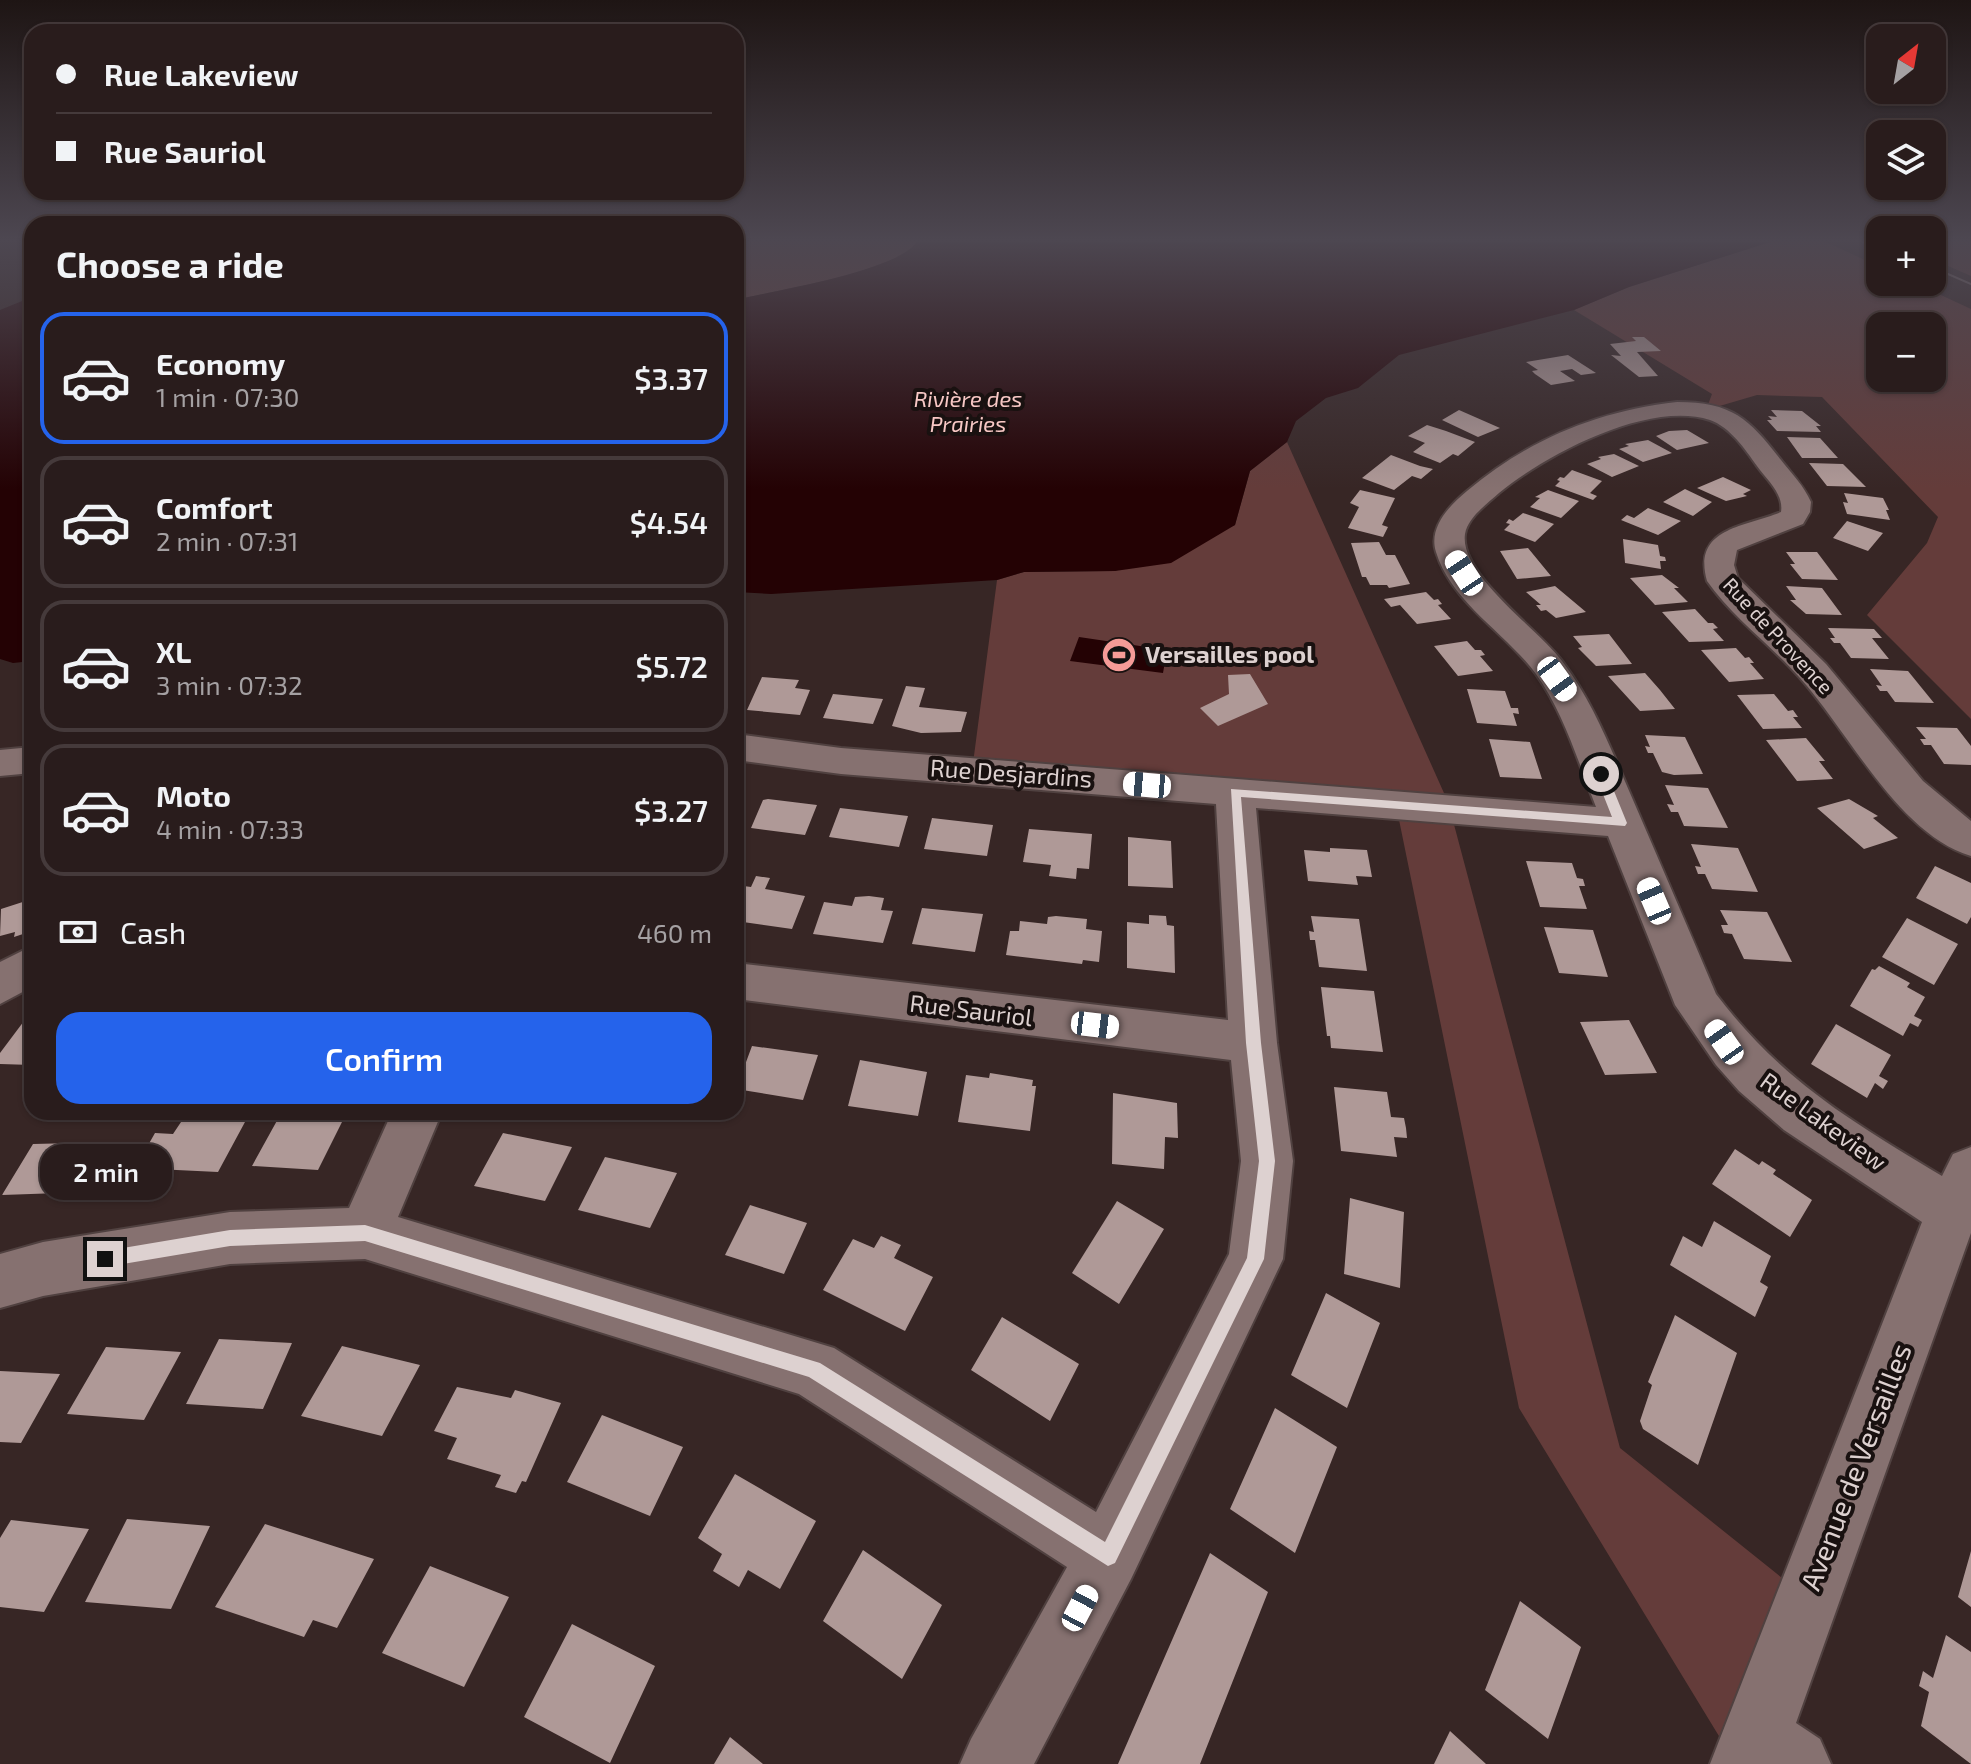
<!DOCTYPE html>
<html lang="en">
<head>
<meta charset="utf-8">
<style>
  :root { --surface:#291c1c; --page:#352929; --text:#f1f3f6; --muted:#a5a1a3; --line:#453a3b; --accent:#2563eb }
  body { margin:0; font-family:"Exo 2",sans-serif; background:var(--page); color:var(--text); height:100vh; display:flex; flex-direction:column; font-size:30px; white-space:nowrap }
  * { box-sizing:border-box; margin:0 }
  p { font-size:26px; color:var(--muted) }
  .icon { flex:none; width:44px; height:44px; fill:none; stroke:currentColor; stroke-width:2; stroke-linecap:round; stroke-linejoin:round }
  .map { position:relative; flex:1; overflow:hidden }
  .details { position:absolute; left:24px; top:216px; width:720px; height:904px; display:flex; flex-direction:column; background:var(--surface); border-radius:24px; box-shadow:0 2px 6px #0004,0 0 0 2px var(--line) }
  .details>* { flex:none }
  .guide { position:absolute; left:24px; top:24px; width:720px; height:176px; border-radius:24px; box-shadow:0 2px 6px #0004,0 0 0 2px var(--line); display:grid; align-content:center; height:176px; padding:0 32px; background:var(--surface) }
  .needle { width:52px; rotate:31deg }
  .fabs { position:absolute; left:1866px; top:24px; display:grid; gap:16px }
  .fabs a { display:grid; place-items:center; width:80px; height:80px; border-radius:16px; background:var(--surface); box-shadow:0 2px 6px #0004,0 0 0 2px var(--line); font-size:40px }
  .end { position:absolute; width:36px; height:36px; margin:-18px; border:10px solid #ddd1d0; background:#111; box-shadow:0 0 0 4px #111 }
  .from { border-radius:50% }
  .bubble { position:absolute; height:56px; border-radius:24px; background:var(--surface); box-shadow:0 2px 6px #0004,0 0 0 2px var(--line); font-size:26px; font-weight:600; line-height:56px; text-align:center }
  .car { position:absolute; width:24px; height:48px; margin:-24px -12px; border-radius:10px; box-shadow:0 0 6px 2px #0007; background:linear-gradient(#fff 24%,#345 0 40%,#fff 0 76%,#345 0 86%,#fff 0) }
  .guide b { display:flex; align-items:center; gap:28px; height:76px; font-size:30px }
  .guide b+b { border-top:2px solid var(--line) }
  .guide i { width:20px; height:20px; background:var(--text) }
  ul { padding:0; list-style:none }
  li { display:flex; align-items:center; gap:24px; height:132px; margin:0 16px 12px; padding:0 16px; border:4px solid var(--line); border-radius:24px }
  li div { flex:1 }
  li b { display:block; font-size:30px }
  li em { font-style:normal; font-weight:600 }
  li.active { border-color:var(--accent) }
  li>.icon { width:72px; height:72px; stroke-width:1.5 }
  h2 { padding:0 32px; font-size:36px; line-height:96px }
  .pay { display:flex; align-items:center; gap:20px; height:88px; padding:0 32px; font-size:30px }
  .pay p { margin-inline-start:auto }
  .button { display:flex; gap:16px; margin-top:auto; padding:16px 32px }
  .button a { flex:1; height:92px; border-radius:24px; background:var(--accent); color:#fff; font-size:32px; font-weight:600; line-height:92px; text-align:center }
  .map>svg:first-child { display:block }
</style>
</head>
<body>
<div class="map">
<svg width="1971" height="1764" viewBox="0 0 1971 1764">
  <rect width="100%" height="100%" fill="#372625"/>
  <path fill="#643c3a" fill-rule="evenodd" d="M736 242H917C895 272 776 290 736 300Z
    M1770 242H1826L1880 267V282H1913L1971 309V719L1867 615 1927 543 1938 517 1822 397 1757 395 1706 410 1712 394 1574 310 1629 287ZM1880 326H1932V378H1880Z
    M1932 242H1971V276L1932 259Z
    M1287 442 1448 802 1620 1448 1807 1598 1736 1764 1519 1408 1396 805 972 771 997 580 1024 572 1115 571 1235 525 1250 471Z"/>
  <path fill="#240204" d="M917 242H1770L1629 287 1574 310 1399 355 1358 388 1326 398 1296 421 1287 442 1250 471 1235 525 1171 563 1115 571 1024 572 997 580 771 594 736 592V300C776 290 895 272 917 242Z
    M32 297V661L13 663 0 659V310Z
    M1079 637 1167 650 1163 673 1070 661Z"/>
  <path fill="#af9997" d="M1632 337H1644L1661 351 1637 352 1658 376 1639 377 1611 355 1621 356 1610 344 1636 341Z
    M1568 355 1596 373 1581 375 1572 369 1560 371 1575 381 1551 385 1535 374 1532 371 1538 370 1526 362Z
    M1459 410 1500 428 1478 437 1442 420Z
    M1771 410 1802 411 1821 426H1816L1821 432 1777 431 1767 420H1772L1768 416 1777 417Z
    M1427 425 1446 431 1475 442 1458 456 1453 454 1440 463 1413 452 1425 443 1408 436Z
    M1687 430 1709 443 1677 450 1656 436 1669 431Z
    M1787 437 1820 438 1838 458H1802Z
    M1648 440 1672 453 1643 462 1619 449 1629 446 1625 444Z
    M1614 454 1639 466 1612 477 1587 464 1601 459 1598 457Z
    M1391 455 1420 466 1433 469 1421 479 1412 476 1394 490 1362 478Z
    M1809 463 1843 464 1866 487 1827 486Z
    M1572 470 1602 481 1590 493 1597 496 1593 500 1555 486 1560 481 1557 480 1560 477 1564 478Z
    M1723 477 1751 490 1743 494 1747 496 1726 501 1697 488Z
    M1685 489 1712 502 1693 516 1663 502Z
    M1360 490 1395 498 1382 525 1388 527 1383 537 1348 528 1359 507 1350 503Z
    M1548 490 1579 501 1561 518 1530 507 1540 498 1535 497Z
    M1844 493 1883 498 1889 510H1886L1890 520 1847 514 1843 502 1848 503Z
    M1648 508 1681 521 1658 535 1621 520 1627 515 1634 518Z
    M1523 513 1538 518 1554 524 1535 542 1504 530 1510 524 1506 523 1509 519 1513 521Z
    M1847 521 1883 533 1868 551 1833 538Z
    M1623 539 1658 545 1660 556 1665 557 1666 561H1660L1661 569 1625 563Z
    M1379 542 1386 555H1395L1410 584 1389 588 1387 585H1370L1366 577H1362L1351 543Z
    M1528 548 1551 576 1517 579 1500 551Z
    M1786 552H1817L1838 580 1802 579 1790 564H1795Z
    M1662 575 1679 588H1674L1688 602 1655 605 1630 578Z
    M1555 586 1586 612 1556 618 1546 610 1541 611 1536 605H1541L1526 592Z
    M1786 586 1822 588 1842 615 1806 614 1790 600H1796Z
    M1426 592 1434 600 1438 599 1442 604 1438 605 1451 619 1417 624 1400 605 1391 607 1384 599Z
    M1695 609 1708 623H1713L1718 628 1713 629 1724 641 1689 642 1662 612Z
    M1828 628 1874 629 1882 638H1872L1889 659 1851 658 1840 643H1834L1830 638H1835Z
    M1609 634 1632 664 1596 666 1578 648 1582 647 1573 636Z
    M1467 641 1475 650H1481L1485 655 1480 656 1493 671 1458 676 1434 646Z
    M1736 648 1745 658 1749 657 1754 663H1750L1764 679 1729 682 1701 650Z
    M1870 669 1908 671 1934 703 1895 702 1887 691H1880L1876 685 1882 686Z
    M1645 673 1660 690 1675 709 1640 711 1608 676Z
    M1250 674 1268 704 1218 726 1200 708 1229 694 1228 675Z
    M762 677 799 680 795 688 810 690 800 715 747 710Z
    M906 686 925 688 919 707 967 712 961 732 921 733 892 726Z
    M1467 689 1505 691 1511 708H1518L1519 714 1513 713 1517 726 1477 723Z
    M833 694 883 699 873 724 823 718Z
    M1774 694 1788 711 1793 710 1798 717H1793L1802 728 1763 729 1737 695Z
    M1916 727 1957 728 1971 746V765L1944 764 1931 745H1924L1920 739H1926Z
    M1645 735 1685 737 1703 774 1674 775 1662 772 1653 753H1648L1645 746 1650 747Z
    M1806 738 1825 761H1819L1833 779 1797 781 1766 740Z
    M1489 739 1530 742 1542 779 1500 777Z
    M1665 785 1708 788 1728 828 1684 826 1678 812H1671L1667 804 1674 805Z
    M768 799 817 805 805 835 751 828 763 800Z
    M1849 799 1878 816 1873 818 1898 838 1864 849 1817 808Z
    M840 808 908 816 899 847 829 837Z
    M932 818 993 825 987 856 924 849Z
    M1029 829 1092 834 1089 869 1077 868 1076 879 1049 876 1051 865 1023 862Z
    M1128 837 1171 841 1173 888 1128 886Z
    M1691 844 1738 848 1758 892 1712 889 1705 874H1698L1695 866 1701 867Z
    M1330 848 1367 850 1372 877 1356 876 1358 885 1308 881 1304 850 1330 852Z
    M1526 861 1572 863 1577 878 1583 879 1585 886H1579L1587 909 1540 907Z
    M1935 866 1971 883V917L1967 924 1916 898Z
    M756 876 770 878 765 889 805 896 792 929 736 921V885L751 887Z
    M869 896 884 898 881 910 893 911 883 943 813 934 824 902 852 906 855 897Z
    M32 899V931L14 937 15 932 0 936 1 909Z
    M922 908 983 914 975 952 912 944Z
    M1720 910 1767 912 1792 962 1744 959 1732 934 1724 933 1721 925H1728Z
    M1149 915 1166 916 1167 925 1174 926 1175 973 1127 968V922L1149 924Z
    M1056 916 1087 919 1086 929 1102 931 1099 962 1083 960 1082 964 1006 955 1010 931H1019L1020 921 1047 924 1048 917Z
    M1311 916 1359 919 1367 971 1319 967 1315 940H1310L1309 931 1314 932Z
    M1907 918 1958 944 1934 985 1882 957Z
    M1544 927 1593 930 1608 977 1559 973Z
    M1879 966 1910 983 1907 987 1925 997 1914 1016 1922 1020 1918 1027 1910 1023 1903 1036 1850 1006 1872 969 1875 970Z
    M1321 987 1374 991 1383 1052 1331 1048 1330 1036H1327Z
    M1629 1020 1657 1073 1605 1075 1580 1022Z
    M24 1021H32V1065L0 1064V1053Z
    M1836 1024 1891 1055 1879 1076 1888 1081 1883 1089 1875 1083 1867 1098 1811 1064Z
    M752 1046 818 1055 803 1100 736 1089Z
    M860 1060 927 1072 918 1116 848 1106Z
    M990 1073 1033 1080 1032 1086H1036L1030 1131 958 1122 966 1075 989 1078Z
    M1334 1087 1387 1092 1391 1117 1404 1118 1406 1128 1407 1138 1394 1137 1397 1157 1341 1151Z
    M1113 1093 1177 1103 1178 1138 1165 1137 1164 1169 1112 1164Z
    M279 1117 343 1120 318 1170 252 1166Z
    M183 1119 245 1122 218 1172 135 1168 155 1133 173 1134Z
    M503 1133 572 1147 545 1201 474 1186Z
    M116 1142 88 1192 2 1195 33 1144Z
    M1735 1149 1759 1165 1762 1161 1776 1170 1773 1174 1812 1200 1790 1237 1712 1184Z
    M605 1157 677 1173 650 1228 578 1210Z
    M1350 1198 1404 1212 1400 1288 1344 1274Z
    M1117 1201 1164 1229 1119 1304 1072 1273Z
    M750 1205 807 1223 784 1274 725 1255Z
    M1714 1221 1771 1256 1760 1282 1768 1287 1755 1317 1670 1265 1683 1236 1702 1247Z
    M881 1236 901 1245 894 1258 933 1277 905 1331 823 1290 853 1239 874 1248Z
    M1326 1293 1380 1323 1347 1408 1291 1375Z
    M1675 1315 1737 1353 1698 1465 1643 1429 1640 1421 1652 1385 1648 1382Z
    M1002 1317 1079 1364 1050 1421 971 1370Z
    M219 1339 292 1343 263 1409 186 1404Z
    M342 1346 420 1365 382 1436 301 1416Z
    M106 1347 181 1352 144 1420 67 1414Z
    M0 1371 60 1374 21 1443 0 1442Z
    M457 1387 511 1398 515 1390 561 1403 526 1482 522 1481 516 1493 495 1487 501 1475 447 1459 457 1438 434 1431Z
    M1275 1408 1337 1447 1295 1553 1230 1509Z
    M602 1415 683 1447 650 1516 567 1482Z
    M735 1474 816 1521 780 1589 748 1570 739 1587 713 1571 722 1554 698 1538Z
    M127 1519 210 1526 171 1609 85 1602Z
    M11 1520 89 1529 44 1612 0 1607V1538Z
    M265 1524 374 1559 337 1628 313 1620 304 1637 215 1607Z
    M863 1550 942 1605 902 1679 823 1621Z
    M1971 1551V1607L1958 1597Z
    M1210 1553 1268 1592 1200 1764H1118Z
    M430 1566 509 1597 464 1687 382 1653Z
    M1520 1601 1581 1647 1548 1739 1485 1690Z
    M572 1624 655 1666 610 1763 524 1717Z
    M1946 1635 1971 1652V1764L1921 1726 1929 1692 1919 1686 1923 1671 1933 1678Z
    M1450 1731 1486 1764H1434Z
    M730 1737 763 1764H714Z"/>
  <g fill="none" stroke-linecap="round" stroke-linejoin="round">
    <g stroke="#504140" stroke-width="4">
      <path id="minor" d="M1677 402C1733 402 1749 419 1781 460 1792 474 1804 486 1811 502L1810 512 1803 524 1737 550 1734 565 1738 578 1826 664 1923 781 1971 821V856C1898 834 1849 732 1800 678 1771 645 1732 617 1707 581 1692 528 1744 527 1781 512 1784 494 1767 480 1757 466 1745 449 1730 427 1710 420 1648 400 1545 455 1499 493 1487 504 1468 517 1465 534 1459 574 1539 630 1562 661 1594 703 1612 752 1633 800 1661 865 1689 930 1716 994 1782 1081 1851 1121 1942 1176L1953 1154 1971 1147V1233L1796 1723 1820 1739 1831 1764H1710L1922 1222 1784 1130 1739 1091 1716 1065 1675 1005 1608 836 1256 808 1277 1043 1293 1161 1283 1259 1131 1579 1034 1764H960L971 1739 1067 1567 799 1394 365 1259 230 1264 43 1296 0 1308V1254L43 1242 230 1212 349 1208 392 1112H442L398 1217 834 1348 1096 1512 1229 1254 1241 1161 1231 1060 736 999V963L1228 1020 1216 804 841 774 736 760V734L841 748 1596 807C1578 762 1564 713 1536 674 1506 633 1451 602 1436 552 1428 527 1450 505 1467 491 1529 439 1598 411 1677 402Z
        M32 747V773L0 776V750Z
        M32 946V987L0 1004V962Z"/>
    </g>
    <use href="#minor" fill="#867170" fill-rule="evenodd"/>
    <path stroke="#887978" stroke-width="2" d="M1863 242 1880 250
      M1932 267 1971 284"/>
  </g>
  <linearGradient id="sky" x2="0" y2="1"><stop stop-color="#1e1514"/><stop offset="0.49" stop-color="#4d4751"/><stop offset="1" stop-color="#4d4751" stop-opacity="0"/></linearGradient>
  <rect width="1971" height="489" fill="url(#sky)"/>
  <path fill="#ddd1d0" d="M1601 770 1607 774 1627 823 1625 826 1241 797 1261 1043 1275 1161 1264 1259 1115 1563 1108 1566 809 1377 365 1241 230 1246 105 1267 99 1265 97 1259 99 1253 105 1251 230 1230 365 1225 820 1363 1105 1542 1247 1258 1259 1161 1246 1043 1231 789 1612 817 1595 774Z"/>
  <defs>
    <g id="stadium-disc" transform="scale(1.8)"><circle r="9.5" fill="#f59b97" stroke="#191110"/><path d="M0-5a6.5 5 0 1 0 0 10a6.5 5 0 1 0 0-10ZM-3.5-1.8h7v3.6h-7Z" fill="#111"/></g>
  </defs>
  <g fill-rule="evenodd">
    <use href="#stadium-disc" x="1119" y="655"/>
  </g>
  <g text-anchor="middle" stroke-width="8" stroke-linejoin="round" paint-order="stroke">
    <g font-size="20" fill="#ddd1d0" stroke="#191110">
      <text transform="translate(1778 636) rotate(47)" y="7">Rue de Provence</text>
    </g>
    <g font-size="22" font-style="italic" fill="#f8c8c5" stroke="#191110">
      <text x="968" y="407">Rivière des<tspan x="968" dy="25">Prairies</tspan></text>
    </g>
    <g font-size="24" font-weight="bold" fill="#ddd1d0" stroke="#191110" text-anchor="start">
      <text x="1145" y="663">Versailles pool</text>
    </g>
    <g font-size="24" fill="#ddd1d0" stroke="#191110">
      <text transform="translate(1011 774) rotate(4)" y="8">Rue Desjardins</text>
      <text transform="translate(971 1011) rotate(7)" y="8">Rue Sauriol</text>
      <text transform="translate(1823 1122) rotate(36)" y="8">Rue Lakeview</text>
    </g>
    <g font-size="28" fill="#ddd1d0" stroke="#191110">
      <text transform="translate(1856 1467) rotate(-69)" y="10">Avenue de Versailles</text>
    </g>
  </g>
</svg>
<div class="fabs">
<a><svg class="needle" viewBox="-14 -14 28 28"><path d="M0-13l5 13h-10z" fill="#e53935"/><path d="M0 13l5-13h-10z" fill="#a5a1a3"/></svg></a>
<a><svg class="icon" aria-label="layers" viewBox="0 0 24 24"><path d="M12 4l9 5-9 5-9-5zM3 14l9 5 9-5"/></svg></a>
<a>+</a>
<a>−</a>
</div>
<i class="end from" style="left:1601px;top:774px"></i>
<i class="end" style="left:105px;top:1259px"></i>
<div class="bubble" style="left:40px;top:1144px;width:132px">2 min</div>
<i class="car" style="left:1464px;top:573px;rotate:327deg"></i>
<i class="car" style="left:1557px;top:679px;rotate:144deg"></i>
<i class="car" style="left:1147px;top:785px;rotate:275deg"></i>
<i class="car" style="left:1654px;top:901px;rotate:337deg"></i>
<i class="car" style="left:1095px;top:1025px;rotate:97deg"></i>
<i class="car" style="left:1724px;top:1042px;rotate:325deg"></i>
<i class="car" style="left:1080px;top:1608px;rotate:28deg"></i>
<div class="guide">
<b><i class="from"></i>Rue Lakeview</b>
<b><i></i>Rue Sauriol</b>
</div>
<section class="details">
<h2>Choose a ride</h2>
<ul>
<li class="active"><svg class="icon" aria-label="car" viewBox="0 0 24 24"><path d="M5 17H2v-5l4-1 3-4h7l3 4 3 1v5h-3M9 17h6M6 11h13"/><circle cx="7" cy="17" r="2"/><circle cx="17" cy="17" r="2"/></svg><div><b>Economy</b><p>1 min · 07:30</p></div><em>$3.37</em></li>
<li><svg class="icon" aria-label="car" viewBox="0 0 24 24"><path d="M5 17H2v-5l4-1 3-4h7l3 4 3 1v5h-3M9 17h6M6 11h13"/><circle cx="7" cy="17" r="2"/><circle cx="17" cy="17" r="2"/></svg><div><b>Comfort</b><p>2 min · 07:31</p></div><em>$4.54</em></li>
<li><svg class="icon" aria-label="car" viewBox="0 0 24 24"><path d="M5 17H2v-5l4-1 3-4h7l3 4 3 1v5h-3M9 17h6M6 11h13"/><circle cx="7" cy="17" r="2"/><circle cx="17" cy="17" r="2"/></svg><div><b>XL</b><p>3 min · 07:32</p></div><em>$5.72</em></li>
<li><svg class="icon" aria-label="car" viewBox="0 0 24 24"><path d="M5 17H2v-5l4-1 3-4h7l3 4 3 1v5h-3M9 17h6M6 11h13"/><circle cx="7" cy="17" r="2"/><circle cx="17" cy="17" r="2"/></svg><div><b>Moto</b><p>4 min · 07:33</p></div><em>$3.27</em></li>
</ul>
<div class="pay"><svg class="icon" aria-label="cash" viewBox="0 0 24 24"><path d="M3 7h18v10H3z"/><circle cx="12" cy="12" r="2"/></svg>Cash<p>460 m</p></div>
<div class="button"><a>Confirm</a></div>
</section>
</div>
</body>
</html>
